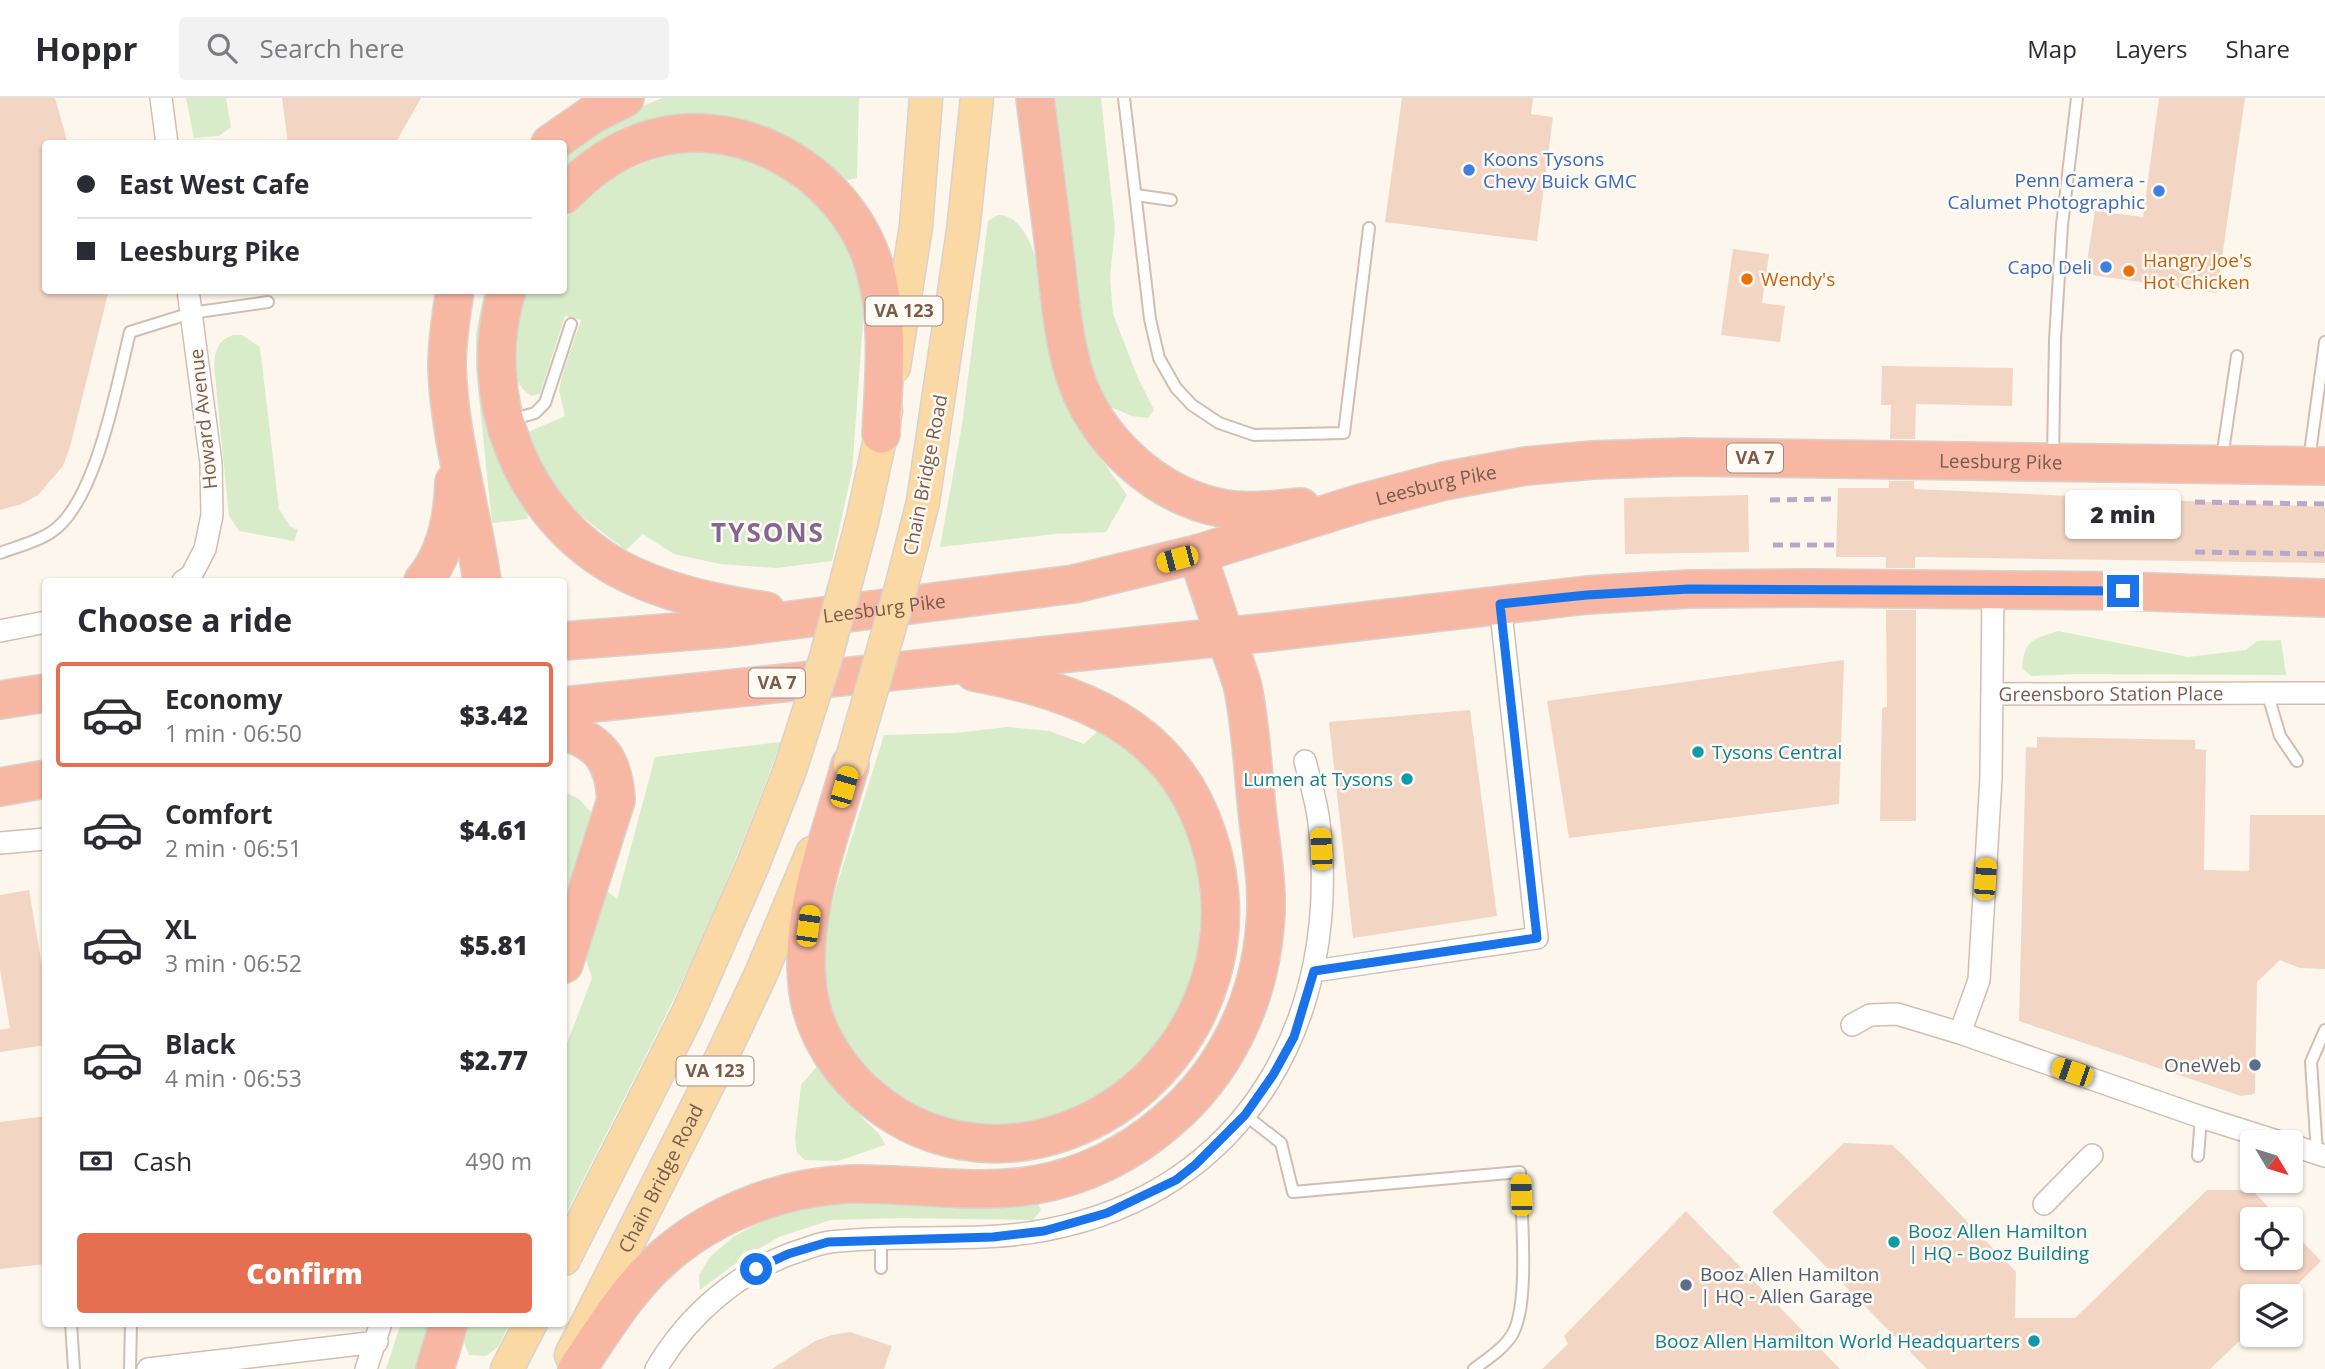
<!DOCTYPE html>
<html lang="en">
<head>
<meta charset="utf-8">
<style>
  :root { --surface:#fff; --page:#f2f2f3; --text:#2b2b33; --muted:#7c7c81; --line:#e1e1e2; --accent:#e76f51 }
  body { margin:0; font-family:"Open Sans",sans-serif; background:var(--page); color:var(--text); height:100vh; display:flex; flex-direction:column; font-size:26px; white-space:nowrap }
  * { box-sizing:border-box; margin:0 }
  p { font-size:23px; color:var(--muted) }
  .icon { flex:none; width:38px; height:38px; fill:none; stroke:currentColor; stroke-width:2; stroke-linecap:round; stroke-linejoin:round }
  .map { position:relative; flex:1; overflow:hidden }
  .drawer { position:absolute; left:42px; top:480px; width:525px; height:749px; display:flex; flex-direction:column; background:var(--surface); border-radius:7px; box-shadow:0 2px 5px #0004 }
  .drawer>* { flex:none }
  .guide { position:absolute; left:42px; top:42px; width:525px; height:154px; border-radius:7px; box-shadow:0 2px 5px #0004; display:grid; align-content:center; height:154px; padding:0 35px; background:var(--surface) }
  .needle { width:46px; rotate:128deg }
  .controls { position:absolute; left:2240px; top:1032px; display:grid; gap:14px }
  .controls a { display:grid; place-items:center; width:63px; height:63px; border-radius:7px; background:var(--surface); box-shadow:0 2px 5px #0004; font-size:35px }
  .end { position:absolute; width:32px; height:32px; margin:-16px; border:9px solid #1a73e8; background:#fff; box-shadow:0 0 0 4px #fff }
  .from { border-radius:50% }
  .bubble { position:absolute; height:49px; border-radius:7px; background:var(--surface); box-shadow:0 2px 5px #0004; font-size:23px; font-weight:800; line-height:49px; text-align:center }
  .car { position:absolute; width:21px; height:42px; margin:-21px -10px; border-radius:9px; box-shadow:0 0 5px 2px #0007; background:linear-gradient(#f5c518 24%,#345 0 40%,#f5c518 0 76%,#345 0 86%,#f5c518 0) }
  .guide b { display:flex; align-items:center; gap:24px; height:66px; font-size:26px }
  .guide b+b { border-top:2px solid var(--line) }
  .guide i { width:18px; height:18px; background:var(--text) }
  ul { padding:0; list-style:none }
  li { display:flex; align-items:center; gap:21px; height:105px; margin:0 14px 10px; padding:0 21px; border:4px solid transparent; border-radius:7px }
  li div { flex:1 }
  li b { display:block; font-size:26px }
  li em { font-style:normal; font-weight:800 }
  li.on { border-color:var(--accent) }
  li>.icon { width:63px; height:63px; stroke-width:1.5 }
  h2 { padding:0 35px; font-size:32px; line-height:84px }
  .pay { display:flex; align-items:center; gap:18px; height:77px; padding:0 35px; font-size:26px }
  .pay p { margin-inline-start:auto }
  .primary-button { display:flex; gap:14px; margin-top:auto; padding:14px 35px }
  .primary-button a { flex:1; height:80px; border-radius:7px; background:var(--accent); color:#fff; font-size:28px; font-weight:800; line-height:80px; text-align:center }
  header { display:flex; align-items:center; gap:42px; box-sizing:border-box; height:98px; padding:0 35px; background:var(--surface); border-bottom:2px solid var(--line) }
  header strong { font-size:33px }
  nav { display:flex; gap:38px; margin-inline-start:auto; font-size:24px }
  .search { width:490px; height:63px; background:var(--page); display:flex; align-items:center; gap:18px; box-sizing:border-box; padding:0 24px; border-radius:7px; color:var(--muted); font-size:26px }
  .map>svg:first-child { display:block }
</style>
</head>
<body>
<header>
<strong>Hoppr</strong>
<div class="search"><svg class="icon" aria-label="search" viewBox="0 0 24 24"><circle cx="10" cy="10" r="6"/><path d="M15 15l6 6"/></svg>Search here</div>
<nav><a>Map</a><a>Layers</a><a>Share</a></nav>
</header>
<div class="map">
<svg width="2325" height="1271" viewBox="0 0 2325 1271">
  <rect width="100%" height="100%" fill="#fdf6ec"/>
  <path fill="#d8ecc9" d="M186 0H226L231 29 219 38 194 40Z
    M663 0H859L857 80 848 82 787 43 750 29 564 82V53L606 22Z
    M1053 0H1101L1115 131 1110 178 1113 216 1137 278 1154 312 1148 320 1132 318 1108 308 1093 279 1082 240Z
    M706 50 753 63 780 75 814 96 846 139 860 179 864 211 852 374 832 463 776 470 720 466 674 456 643 436 626 452C587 423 563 407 539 364 533 354 527 346 528 334L565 318 559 292 563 274 581 222 565 218 540 296 531 298C500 280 518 221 527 193L564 192V123C604 77 646 58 706 50Z
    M998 117C1049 117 1049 262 1064 298 1080 334 1104 365 1127 397L1106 434 1055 436 940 449 962 327 988 123Z
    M484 193H494L528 421 492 425 476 271V236Z
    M233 237H242L260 249 279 411 290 428 298 432 294 443 239 433 229 418 214 268C215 253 218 242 233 237Z
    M2058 533 2188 559 2246 552 2257 543 2281 542 2286 577 2079 576 2031 578 2022 570C2025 541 2032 542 2058 533Z
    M1103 628 1174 694 1205 788 1204 855 1187 907 1133 981 1050 1029 941 1025 869 977 846 944 828 908 824 864 825 836 835 793 884 637 956 635 1007 629 1049 633 1084 646Z
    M781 644C756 712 729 780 699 847 657 940 609 1029 564 1120V953L592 880 584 855 606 792 617 801 655 659Z
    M564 694 579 701 591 714 588 743 564 821Z
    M818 967C835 982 847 1000 861 1018 869 1028 881 1034 885 1047L838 1063 805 1062 797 1055 795 1040 801 987Z
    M830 1101H1036L1041 1112 1033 1122 901 1120 831 1122 779 1139 740 1162 700 1192 699 1177 710 1159 733 1139 783 1112Z
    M401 1225H437L423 1271H386Z
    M470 1225H510L498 1249 486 1258 469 1257 464 1244Z"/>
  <path fill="#f3d5c3" d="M0 0H55L68 46H46V192H109L70 349 63 368 38 397 22 406 0 412Z
    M282 0H421L395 46H288Z
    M1402 0H1533L1531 16 1553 19 1537 143 1385 124Z
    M2159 0H2245L2217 195 2085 176 2095 113 2143 119Z
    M1733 151 1769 156 1762 205 1785 208 1780 244 1721 237Z
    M1882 268 2013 270 2012 308 1916 306 1915 341H1890L1891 307H1881Z
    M1889 383H1914V391L2325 409V465L1915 459V470H1886V459H1836L1838 390H1889Z
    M1748 397 1749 454 1625 456 1624 400Z
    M1886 512H1916V723H1880L1882 610 1887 609Z
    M1844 562 1839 706 1569 740 1547 603Z
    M1470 612 1497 818 1353 840 1329 624Z
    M2037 639 2195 642V651L2206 652 2204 772 2249 773 2250 717H2325V871L2300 870 2280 862 2257 884 2255 996 2241 998 2019 923 2026 649 2037 650Z
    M29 792 46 891V947L0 954V932L10 930 0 872V797Z
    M46 1018V1166L0 1171V1024Z
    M1844 1045 1892 1047 1903 1057 2016 1174 2015 1220H2075L2207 1092H2252L2281 1122H2252V1160H2291V1132L2321 1163 2285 1199H2252V1231L2210 1271H1927L1772 1114Z
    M1686 1113 1708 1136 1840 1271H1542L1568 1246 1564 1238Z
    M850 1234 892 1248 884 1271H772L815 1243 832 1237Z"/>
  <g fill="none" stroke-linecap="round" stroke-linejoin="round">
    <g stroke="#d1beb0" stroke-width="14">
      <path id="lane" d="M1124 0 1150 221 1159 260 1176 290 1192 307 1219 325 1254 337 1344 335 1369 130
        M1136 97 1171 102
        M510 322 535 315 545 305 571 226
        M2053 360 2055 242 2062 127 2077 0
        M2222 360 2237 258
        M2309 362 2325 244
        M0 455C16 449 36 444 50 435 96 407 117 286 130 234L191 215 268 204
        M2267 594 2280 638 2297 663
        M1245 1017 1281 1045 1293 1094 1520 1074C1521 1112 1530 1204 1513 1235 1505 1250 1487 1261 1474 1271
        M2317 1055 2311 964 2325 932
        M2198 1058 2201 1019
        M881 1141V1170
        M71 1225 74 1271
        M130 1271 131 1225"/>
    </g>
    <g stroke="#d1beb0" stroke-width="24">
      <g id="street">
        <path d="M161 0 167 46"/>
        <path d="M183 483 191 478 205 451 212 417 211 365 188 192"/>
        <path d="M1993 492 1991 680 1979 882 1960 935 2201 1019 2283 1045"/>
        <path d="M0 533 46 524"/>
        <path id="s1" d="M1992 596 2325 595"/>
        <path d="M0 745 46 741"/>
        <path d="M1314 873 1537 840 1500 506"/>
        <path d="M1852 927 1870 917 1897 916 1960 935"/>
        <path d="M2291 1047 2325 1058"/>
        <path d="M2044 1106 2092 1057"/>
        <path d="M148 1271 377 1244"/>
        <path d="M366 1271 381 1225"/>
        <path d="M656 1271C689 1215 742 1170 805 1151 813 1148 821 1145 830 1144 902 1135 975 1146 1046 1132 1247 1094 1342 919 1319 725 1317 705 1310 683 1305 663"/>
      </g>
    </g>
    <g stroke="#dad1cd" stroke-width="35">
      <g id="primary">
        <path d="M894 269 916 128 926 0"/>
        <path d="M923 404 963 133 977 0"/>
        <path d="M862 424 886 313"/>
        <path d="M564 1161 687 917 752 769 790 672"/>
        <path id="s2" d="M571 1257 715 973 760 878 812 755"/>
        <path d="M507 1271 531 1225"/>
      </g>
    </g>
    <g stroke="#dad1cd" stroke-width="40">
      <g id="highway">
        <path d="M1035 0C1041 49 1048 99 1054 148 1059 190 1062 235 1074 275 1095 342 1156 399 1226 411 1250 415 1276 411 1301 409"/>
        <path d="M550 46 593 16 625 0"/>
        <path d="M564 97C584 76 605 59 632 48 729 6 844 70 874 167 890 222 884 279 881 336"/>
        <path d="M455 192C451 218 447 242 447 268 449 339 472 412 482 483"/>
        <path d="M507 192C474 298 522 418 619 471 664 495 716 506 766 513"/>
        <path d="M423 483C446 456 453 419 454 384"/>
        <path id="s3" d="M564 543 729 530 1074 486 1197 456 1361 405 1444 383 1526 368 1593 362 1684 359 2325 368"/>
        <path d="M0 602 46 595"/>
        <path d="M564 608 1270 534 1587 497 1689 491 1811 490 2123 493 2325 500"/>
        <path d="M564 633C601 644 614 664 616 702L564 866"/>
        <path d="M850 667C831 737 800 810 807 884 810 925 832 964 862 992 982 1104 1167 1028 1211 879 1225 833 1223 784 1208 739 1173 628 1079 594 974 574"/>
        <path d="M0 689 46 681"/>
        <path d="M435 1271 449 1225"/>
        <path d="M577 1271C603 1233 628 1190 664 1159 715 1114 786 1088 853 1086 913 1085 974 1097 1034 1087 1083 1079 1129 1056 1166 1024 1225 975 1259 903 1265 828 1269 790 1261 750 1257 712 1253 672 1251 630 1243 590 1239 574 1232 557 1226 541 1216 513 1207 484 1197 456"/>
      </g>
    </g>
    <use href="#lane" stroke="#fff" stroke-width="10"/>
    <use href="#street" stroke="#fff" stroke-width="21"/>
    <use href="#primary" stroke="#fbd9a5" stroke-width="32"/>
    <use href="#highway" stroke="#f7b7a3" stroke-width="37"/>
    <path stroke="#b9a8c9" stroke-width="5" stroke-dasharray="10 7" stroke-linecap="butt" d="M1770 402 1837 401
      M2195 404 2325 406
      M1773 447H1836
      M2195 454 2325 456"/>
    <g stroke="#dad1cd" stroke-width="35" stroke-linecap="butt">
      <path id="primary-bridge" d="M850 667 902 486 923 404
        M790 672 826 559 862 424"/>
    </g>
    <use href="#primary-bridge" stroke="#fbd9a5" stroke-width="32"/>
  </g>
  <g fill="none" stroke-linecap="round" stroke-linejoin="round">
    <path stroke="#1a73e8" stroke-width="9" d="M756 1171 788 1156 828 1144 993 1139 1044 1133 1107 1115 1176 1082 1195 1067 1245 1017 1273 977 1294 939 1314 873 1537 840 1500 506 1587 497 1689 491 2123 493"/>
  </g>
  <g fill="#3f7fe0" stroke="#fffaf3" stroke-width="2.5">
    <circle cx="1469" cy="72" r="7"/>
    <circle cx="2159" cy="93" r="7"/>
    <circle cx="2106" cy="169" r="7"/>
  </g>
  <g fill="#e8710a" stroke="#fffaf3" stroke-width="2.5">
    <circle cx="2129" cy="173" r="7"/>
    <circle cx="1747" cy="181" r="7"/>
  </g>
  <g fill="#0f9aa8" stroke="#fffaf3" stroke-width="2.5">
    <circle cx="1698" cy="654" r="7"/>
    <circle cx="1407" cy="681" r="7"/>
    <circle cx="1894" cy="1144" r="7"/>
    <circle cx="2034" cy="1243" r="7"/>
  </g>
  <g fill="#5c6f8a" stroke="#fffaf3" stroke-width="2.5">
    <circle cx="2255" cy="967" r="7"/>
    <circle cx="1686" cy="1187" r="7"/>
  </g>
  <g text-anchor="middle" stroke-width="5" stroke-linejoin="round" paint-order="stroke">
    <g fill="#fffaf3" stroke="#a28b7f" stroke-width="2">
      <rect x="865.5" y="198.5" width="77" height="29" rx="5"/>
      <rect x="1727" y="345.5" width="56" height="29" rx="5"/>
      <rect x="749" y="570.5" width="56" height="29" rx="5"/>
      <rect x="676.5" y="958.5" width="77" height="29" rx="5"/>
    </g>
    <g font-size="18" font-weight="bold" fill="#7a5c4d">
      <text x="904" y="219">VA 123</text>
      <text x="1755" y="366">VA 7</text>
      <text x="777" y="591">VA 7</text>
      <text x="715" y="979">VA 123</text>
    </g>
    <g font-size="19" fill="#366cbe" stroke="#fffaf3" text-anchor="end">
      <text x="1483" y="68" text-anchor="start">Koons Tysons<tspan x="1483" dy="22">Chevy Buick GMC</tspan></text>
      <text x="2145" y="89">Penn Camera -<tspan x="2145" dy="22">Calumet Photographic</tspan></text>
      <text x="2092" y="176">Capo Deli</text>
    </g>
    <g font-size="19" fill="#c56008" stroke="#fffaf3" text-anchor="start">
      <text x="2143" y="169">Hangry Joe's<tspan x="2143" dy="22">Hot Chicken</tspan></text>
      <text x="1761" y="188">Wendy's</text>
    </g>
    <g font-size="19" fill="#7a5c4d" stroke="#fffaf3">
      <text transform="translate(203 321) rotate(-96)" y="7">Howard Avenue</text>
      <text dy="7" stroke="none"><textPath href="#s3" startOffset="1456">Leesburg Pike</textPath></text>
      <text transform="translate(925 377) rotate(-79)" y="7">Chain Bridge Road</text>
      <text dy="7" stroke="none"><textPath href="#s3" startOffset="889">Leesburg Pike</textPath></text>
      <text dy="7" stroke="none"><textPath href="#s3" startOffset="322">Leesburg Pike</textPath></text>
      <text dy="7" stroke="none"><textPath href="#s1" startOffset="119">Greensboro Station Place</textPath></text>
      <text dy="7" stroke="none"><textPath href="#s2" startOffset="198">Chain Bridge Road</textPath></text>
    </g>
    <g font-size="19" fill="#0d838f" stroke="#fffaf3" text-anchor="start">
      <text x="1712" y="661">Tysons Central</text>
      <text x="1393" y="688" text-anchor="end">Lumen at Tysons</text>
      <text x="1908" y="1140">Booz Allen Hamilton<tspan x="1908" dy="22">| HQ - Booz Building</tspan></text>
      <text x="2020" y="1250" text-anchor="end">Booz Allen Hamilton World Headquarters</text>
    </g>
    <g font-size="19" fill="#4e5e75" stroke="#fffaf3" text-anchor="end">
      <text x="2241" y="974">OneWeb</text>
      <text x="1700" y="1183" text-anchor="start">Booz Allen Hamilton<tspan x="1700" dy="22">| HQ - Allen Garage</tspan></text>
    </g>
    <g font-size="26" font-weight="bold" letter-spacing="2" fill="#846695" stroke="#fffaf3">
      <text x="768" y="444">TYSONS</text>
    </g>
  </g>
</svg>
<div class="controls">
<a><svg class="needle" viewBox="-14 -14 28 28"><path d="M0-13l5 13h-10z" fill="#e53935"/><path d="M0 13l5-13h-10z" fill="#7c7c81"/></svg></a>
<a><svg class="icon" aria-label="locate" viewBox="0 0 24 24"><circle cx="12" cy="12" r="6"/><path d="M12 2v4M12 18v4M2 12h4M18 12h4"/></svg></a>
<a><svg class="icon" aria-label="layers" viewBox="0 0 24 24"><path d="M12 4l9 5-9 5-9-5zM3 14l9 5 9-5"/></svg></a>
</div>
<i class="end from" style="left:756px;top:1171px"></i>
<i class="end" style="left:2123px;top:493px"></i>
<div class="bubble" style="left:2065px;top:392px;width:116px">2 min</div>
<i class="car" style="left:1177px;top:461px;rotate:255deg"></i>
<i class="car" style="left:844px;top:689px;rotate:16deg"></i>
<i class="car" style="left:1321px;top:751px;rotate:357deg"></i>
<i class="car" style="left:1985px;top:781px;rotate:4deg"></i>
<i class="car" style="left:808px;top:828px;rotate:8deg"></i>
<i class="car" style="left:2072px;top:974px;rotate:289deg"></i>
<i class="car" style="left:1521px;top:1097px;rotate:358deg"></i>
<div class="guide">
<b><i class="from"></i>East West Cafe</b>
<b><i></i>Leesburg Pike</b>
</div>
<section class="drawer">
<h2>Choose a ride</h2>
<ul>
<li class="on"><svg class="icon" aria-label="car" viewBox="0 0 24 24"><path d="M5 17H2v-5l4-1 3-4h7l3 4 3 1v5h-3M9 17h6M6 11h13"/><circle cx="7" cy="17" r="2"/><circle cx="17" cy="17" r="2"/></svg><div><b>Economy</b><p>1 min · 06:50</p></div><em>$3.42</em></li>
<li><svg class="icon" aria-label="car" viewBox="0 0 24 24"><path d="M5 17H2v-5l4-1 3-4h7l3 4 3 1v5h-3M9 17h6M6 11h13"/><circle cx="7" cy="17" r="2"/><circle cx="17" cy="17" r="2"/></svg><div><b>Comfort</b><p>2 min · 06:51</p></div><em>$4.61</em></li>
<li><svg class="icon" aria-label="car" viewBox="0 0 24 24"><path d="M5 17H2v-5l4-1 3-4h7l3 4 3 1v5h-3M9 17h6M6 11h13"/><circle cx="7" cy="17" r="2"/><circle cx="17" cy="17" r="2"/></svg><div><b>XL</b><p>3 min · 06:52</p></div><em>$5.81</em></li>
<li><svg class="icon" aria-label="car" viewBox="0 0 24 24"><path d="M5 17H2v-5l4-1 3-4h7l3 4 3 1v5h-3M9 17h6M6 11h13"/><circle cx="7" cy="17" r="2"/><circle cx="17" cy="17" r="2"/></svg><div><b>Black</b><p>4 min · 06:53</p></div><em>$2.77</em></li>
</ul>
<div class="pay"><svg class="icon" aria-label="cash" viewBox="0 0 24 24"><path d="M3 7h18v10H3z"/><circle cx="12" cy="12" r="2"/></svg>Cash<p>490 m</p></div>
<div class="primary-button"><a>Confirm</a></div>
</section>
</div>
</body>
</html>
